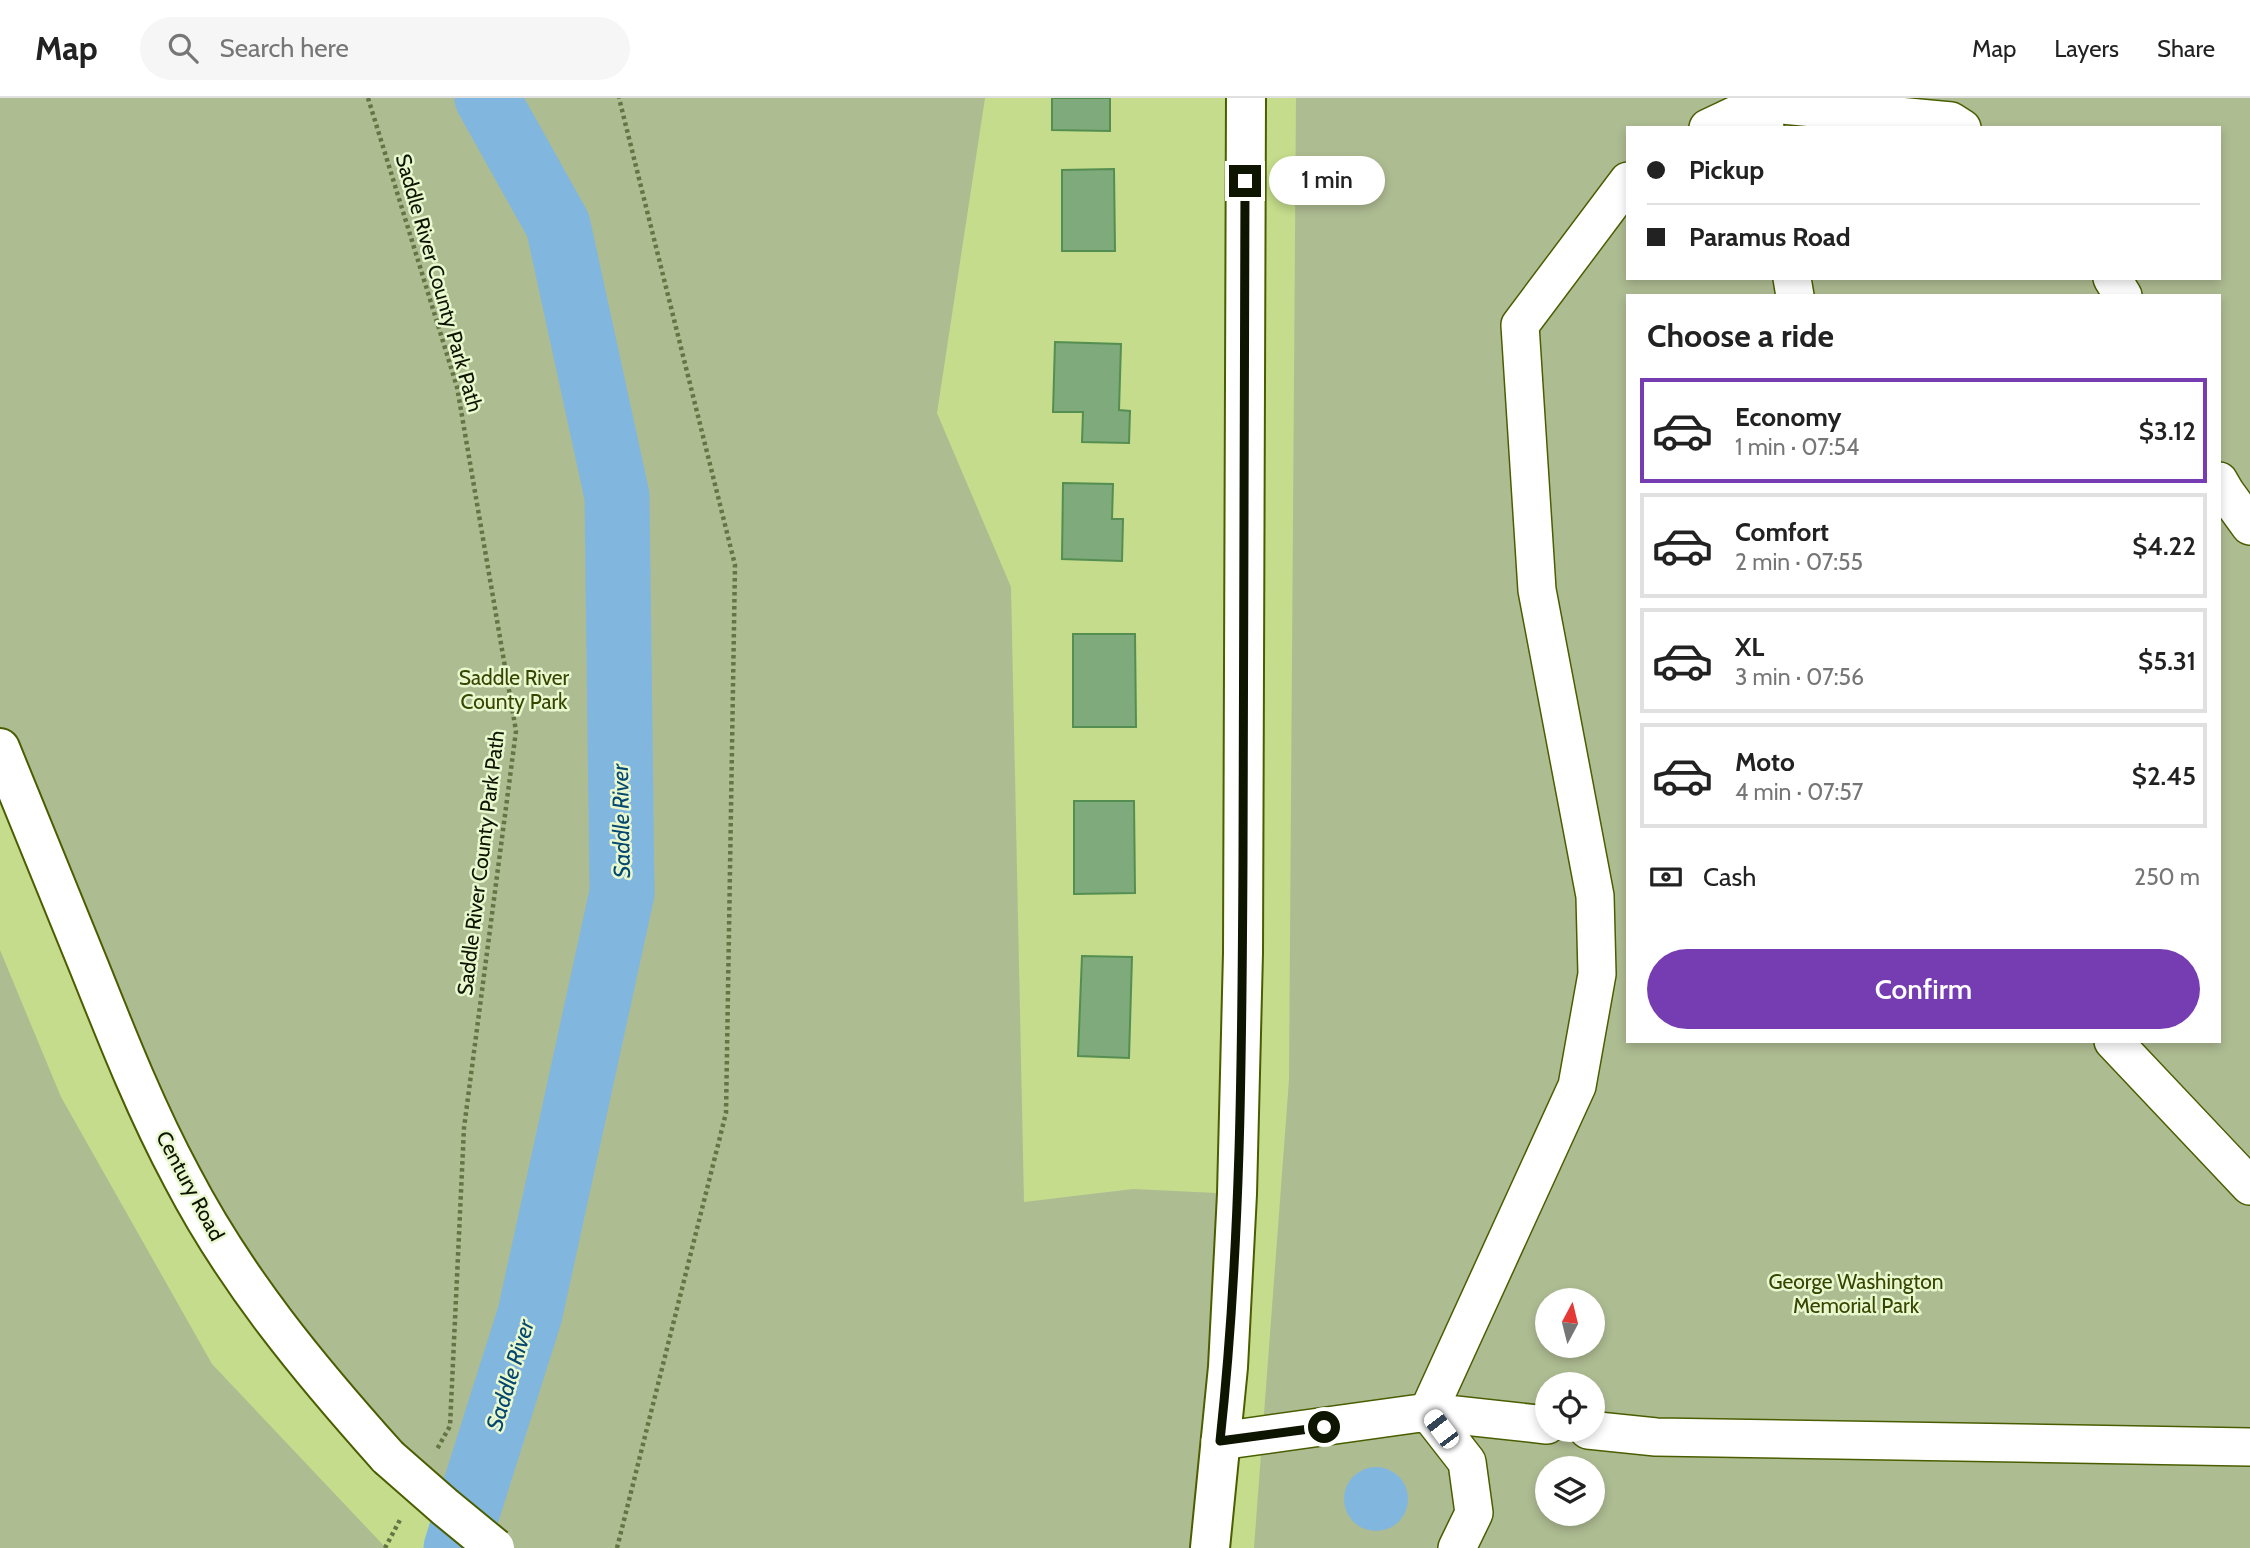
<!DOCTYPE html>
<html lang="en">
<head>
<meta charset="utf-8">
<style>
  :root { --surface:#fff; --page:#f6f6f6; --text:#222; --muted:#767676; --line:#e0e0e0; --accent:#763db3 }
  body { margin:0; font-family:Cabin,sans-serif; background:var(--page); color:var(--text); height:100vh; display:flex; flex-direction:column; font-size:26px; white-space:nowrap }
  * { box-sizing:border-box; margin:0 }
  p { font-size:23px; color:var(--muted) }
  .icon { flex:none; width:38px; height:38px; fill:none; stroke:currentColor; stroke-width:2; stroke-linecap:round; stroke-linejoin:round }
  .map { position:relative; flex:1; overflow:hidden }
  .side { position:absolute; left:1626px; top:196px; width:595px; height:749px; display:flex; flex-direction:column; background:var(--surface); border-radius:0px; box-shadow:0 4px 10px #0003 }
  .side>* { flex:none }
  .guide { position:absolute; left:1626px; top:28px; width:595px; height:154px; border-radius:0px; box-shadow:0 4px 10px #0003; display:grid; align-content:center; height:154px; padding:0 21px; background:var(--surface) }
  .needle { width:46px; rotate:7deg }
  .fabs { position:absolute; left:1535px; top:1190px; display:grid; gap:14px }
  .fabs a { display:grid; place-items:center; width:70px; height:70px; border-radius:50%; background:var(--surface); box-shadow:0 4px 10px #0003; font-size:35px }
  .end { position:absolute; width:32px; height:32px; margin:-16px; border:9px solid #0d1400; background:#fff; box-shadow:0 0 0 4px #fff }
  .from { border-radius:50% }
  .bubble { position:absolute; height:49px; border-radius:24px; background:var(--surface); box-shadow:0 4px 10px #0003; font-size:23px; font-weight:600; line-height:49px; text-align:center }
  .car { position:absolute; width:21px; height:42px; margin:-21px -10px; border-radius:9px; box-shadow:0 0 5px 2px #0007; background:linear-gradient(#fff 24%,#345 0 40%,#fff 0 76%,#345 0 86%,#fff 0) }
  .guide b { display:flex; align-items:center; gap:24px; height:66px; font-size:26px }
  .guide b+b { border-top:2px solid var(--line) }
  .guide i { width:18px; height:18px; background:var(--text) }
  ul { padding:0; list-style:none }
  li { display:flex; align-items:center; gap:21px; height:105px; margin:0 14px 10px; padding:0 7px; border:4px solid var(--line); border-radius:0px }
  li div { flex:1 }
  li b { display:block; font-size:26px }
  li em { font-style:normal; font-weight:600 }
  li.active { border-color:var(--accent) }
  li>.icon { width:63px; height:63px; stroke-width:1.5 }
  h2 { padding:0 21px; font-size:32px; line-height:84px }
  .pay { display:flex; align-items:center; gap:18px; height:77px; padding:0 21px; font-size:26px }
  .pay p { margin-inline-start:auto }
  .primary-button { display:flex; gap:14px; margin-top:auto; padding:14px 21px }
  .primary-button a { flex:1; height:80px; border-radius:42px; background:var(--accent); color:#fff; font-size:28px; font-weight:600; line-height:80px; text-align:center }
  header { display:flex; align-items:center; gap:42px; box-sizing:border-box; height:98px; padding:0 35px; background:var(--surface); border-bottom:2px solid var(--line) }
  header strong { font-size:33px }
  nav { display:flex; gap:38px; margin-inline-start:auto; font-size:24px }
  .search { width:490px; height:63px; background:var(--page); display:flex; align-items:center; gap:18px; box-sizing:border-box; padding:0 24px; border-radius:38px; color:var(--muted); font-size:26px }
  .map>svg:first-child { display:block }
</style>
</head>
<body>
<header>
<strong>Map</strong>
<div class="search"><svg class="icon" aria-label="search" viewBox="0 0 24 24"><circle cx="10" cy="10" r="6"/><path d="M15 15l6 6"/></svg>Search here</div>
<nav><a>Map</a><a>Layers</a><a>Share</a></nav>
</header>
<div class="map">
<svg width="2250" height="1450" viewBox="0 0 2250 1450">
  <rect width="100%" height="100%" fill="#c4dc8b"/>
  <path fill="#aebc92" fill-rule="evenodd" d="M0 0H985L937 315 1011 489 1024 1104 1133 1091 1237 1096 1210 1450H495L254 1197 0 650Z
    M1296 0H2250V1450H1254L1289 982ZM1628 30H2219V180H1628ZM1628 198H2219V943H1628ZM1547 1202H1592V1248H1547ZM1547 1286H1592V1332H1547ZM1547 1370H1592V1416H1547Z
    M0 852 61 999 212 1266 386 1450H0Z"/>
  <path fill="#81b6df" d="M1344 1401a32 32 0 1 1 64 0a32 32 0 1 1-64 0Z"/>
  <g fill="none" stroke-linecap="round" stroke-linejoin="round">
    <path stroke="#81b6df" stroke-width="65" d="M456 1450 530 1216 622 795 617 398 558 127 487 0"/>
  </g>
  <path fill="#7faa7b" stroke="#558e51" stroke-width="2" d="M1052 0H1110V33L1052 32Z
    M1114 71 1115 153H1062V72Z
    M1055 244 1121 246 1119 312 1130 313 1129 345 1082 344 1083 314H1053Z
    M1063 385 1113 386 1112 421H1123L1122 463 1062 461Z
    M1073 536H1135L1136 629H1073Z
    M1074 703H1134L1135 795 1074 796Z
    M1082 858 1132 859 1129 960 1078 958Z"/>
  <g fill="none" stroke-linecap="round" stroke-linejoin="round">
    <g stroke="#4a5e00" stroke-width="40">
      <path id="minor" d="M1708 30 1761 5
        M1765 30 1761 5 1951 23 1962 30
        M1792 180 1795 198
        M2112 180 2123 198
        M2219 383 2226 395 2250 428
        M2113 943 2250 1088
        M1588 1332 1656 1339 2250 1349
        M1220 1343 1428 1314 1547 1327
        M1457 1450 1474 1415 1467 1364 1428 1314 1577 988 1597 876 1595 798 1537 492 1520 227 1628 83"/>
    </g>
    <g stroke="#4a5e00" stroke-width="42">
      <path id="major" d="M0 650C30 724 60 797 90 871 118 941 146 1012 182 1079 236 1183 310 1272 388 1359
        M1210 1450 1228 1269 1237 1096 1243 855 1246 0"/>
    </g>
    <path stroke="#657443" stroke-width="4.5" stroke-dasharray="3.5 3.5" stroke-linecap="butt" d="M368 0 457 289 516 633 464 1030 450 1328 436 1353
      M385 1450 401 1420
      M617 1450 726 1015 735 467 619 0"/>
    <use href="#minor" stroke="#fff" stroke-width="37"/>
    <use href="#major" stroke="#fff" stroke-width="38"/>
    <g stroke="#4a5e00" stroke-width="42" stroke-linecap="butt">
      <path id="major-bridge" d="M388 1359 445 1409 495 1450"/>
    </g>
    <use href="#major-bridge" stroke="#fff" stroke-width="38"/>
  </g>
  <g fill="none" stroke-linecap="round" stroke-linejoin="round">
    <path stroke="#0d1400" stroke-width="9" d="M1245 83C1244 309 1244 535 1243 761 1242 955 1241 1150 1220 1343L1324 1329"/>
  </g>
  <g text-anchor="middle" stroke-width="5" stroke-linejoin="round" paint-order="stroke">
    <g font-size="21" fill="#0d1400" stroke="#eaf8cf">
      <text transform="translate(439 185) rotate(74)" y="7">Saddle River County Park Path</text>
      <text transform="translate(481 765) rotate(-83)" y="7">Saddle River County Park Path</text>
      <text transform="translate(190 1088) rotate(62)" y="7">Century Road</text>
    </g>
    <g font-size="21" fill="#364500" stroke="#eaf8cf">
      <text x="514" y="587">Saddle River<tspan x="514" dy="24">County Park</tspan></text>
      <text x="1856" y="1191">George Washington<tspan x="1856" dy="24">Memorial Park</tspan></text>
    </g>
    <g font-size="23" font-style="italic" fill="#04476f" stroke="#eaf8cf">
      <text transform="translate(621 723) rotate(-91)" y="8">Saddle River</text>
      <text transform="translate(510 1277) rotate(-73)" y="8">Saddle River</text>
    </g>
  </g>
</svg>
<div class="fabs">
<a><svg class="needle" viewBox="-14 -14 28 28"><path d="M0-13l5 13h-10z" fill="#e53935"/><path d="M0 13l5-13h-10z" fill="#767676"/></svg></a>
<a><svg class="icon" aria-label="locate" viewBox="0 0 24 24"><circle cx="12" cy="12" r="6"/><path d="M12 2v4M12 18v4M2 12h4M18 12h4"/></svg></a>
<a><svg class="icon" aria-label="layers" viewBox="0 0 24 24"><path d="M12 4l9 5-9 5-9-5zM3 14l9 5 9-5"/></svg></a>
</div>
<i class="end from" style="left:1324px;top:1329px"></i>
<i class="end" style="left:1245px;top:83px"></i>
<div class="bubble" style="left:1269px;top:58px;width:116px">1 min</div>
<i class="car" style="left:1441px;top:1331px;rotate:323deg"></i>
<div class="guide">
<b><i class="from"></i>Pickup</b>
<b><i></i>Paramus Road</b>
</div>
<section class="side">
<h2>Choose a ride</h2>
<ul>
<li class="active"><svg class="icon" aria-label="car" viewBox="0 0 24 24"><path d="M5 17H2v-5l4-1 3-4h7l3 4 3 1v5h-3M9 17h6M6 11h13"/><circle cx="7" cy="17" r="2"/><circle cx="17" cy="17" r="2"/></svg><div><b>Economy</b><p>1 min · 07:54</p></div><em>$3.12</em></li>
<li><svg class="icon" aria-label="car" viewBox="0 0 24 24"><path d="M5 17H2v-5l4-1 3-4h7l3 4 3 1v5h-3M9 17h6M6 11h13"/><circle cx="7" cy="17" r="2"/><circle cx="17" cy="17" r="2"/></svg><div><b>Comfort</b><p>2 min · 07:55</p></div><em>$4.22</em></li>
<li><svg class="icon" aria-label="car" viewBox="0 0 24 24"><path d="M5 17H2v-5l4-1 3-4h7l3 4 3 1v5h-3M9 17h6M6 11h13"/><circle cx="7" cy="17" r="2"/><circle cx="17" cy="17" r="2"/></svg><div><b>XL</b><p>3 min · 07:56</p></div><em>$5.31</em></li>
<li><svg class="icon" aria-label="car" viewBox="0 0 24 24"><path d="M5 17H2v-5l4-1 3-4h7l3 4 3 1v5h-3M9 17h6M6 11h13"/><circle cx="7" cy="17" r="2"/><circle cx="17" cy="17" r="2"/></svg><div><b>Moto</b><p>4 min · 07:57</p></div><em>$2.45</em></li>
</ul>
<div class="pay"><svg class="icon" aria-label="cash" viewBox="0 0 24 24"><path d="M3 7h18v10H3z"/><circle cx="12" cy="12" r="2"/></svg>Cash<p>250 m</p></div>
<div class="primary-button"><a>Confirm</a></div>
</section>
</div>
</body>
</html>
